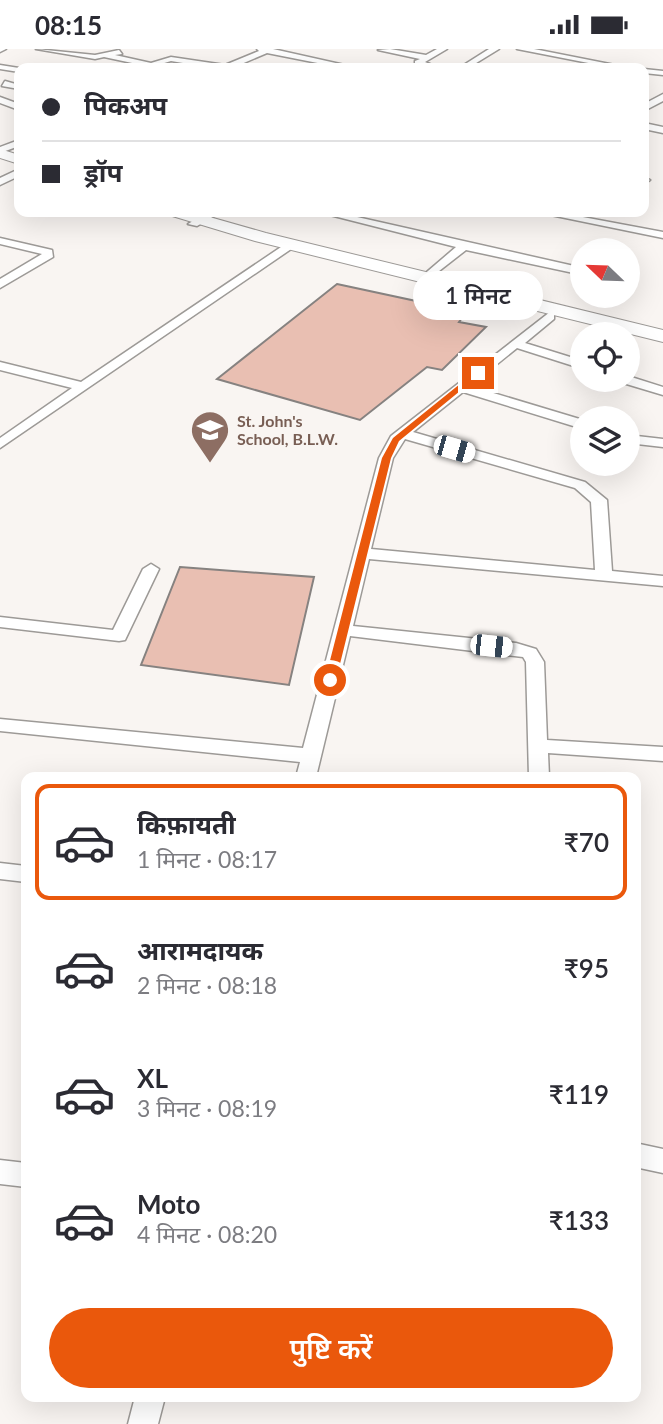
<!DOCTYPE html>
<html lang="hi">
<head>
<meta charset="utf-8">
<style>
  :root { --surface:#fff; --page:#f2f2f3; --text:#2b2b33; --muted:#7c7c81; --line:#e1e1e2; --accent:#ea580c }
  body { margin:0; font-family:Lato,"Noto Sans Devanagari",sans-serif; background:var(--page); color:var(--text); height:100vh; display:flex; flex-direction:column; font-size:26px; white-space:nowrap }
  * { box-sizing:border-box; margin:0 }
  p { font-size:23px; color:var(--muted) }
  .icon { flex:none; width:38px; height:38px; fill:none; stroke:currentColor; stroke-width:2; stroke-linecap:round; stroke-linejoin:round }
  .map { position:relative; flex:1; overflow:hidden }
  .panel { position:absolute; left:21px; top:723px; width:620px; height:630px; display:flex; flex-direction:column; background:var(--surface); border-radius:14px; box-shadow:0 7px 28px #0002 }
  .panel>* { flex:none }
  .guide { position:absolute; left:14px; top:14px; width:635px; height:154px; border-radius:14px; box-shadow:0 7px 28px #0002; display:grid; align-content:center; height:154px; padding:0 28px; background:var(--surface) }
  .needle { width:46px; rotate:293deg }
  .buttons { position:absolute; left:570px; top:189px; display:grid; gap:14px }
  .buttons a { display:grid; place-items:center; width:70px; height:70px; border-radius:50%; background:var(--surface); box-shadow:0 7px 28px #0002; font-size:35px }
  .end { position:absolute; width:32px; height:32px; margin:-16px; border:9px solid #ea580c; background:#fff; box-shadow:0 0 0 4px #fff }
  .from { border-radius:50% }
  .bubble { position:absolute; height:49px; border-radius:24px; background:var(--surface); box-shadow:0 7px 28px #0002; font-size:23px; font-weight:600; line-height:49px; text-align:center }
  .car { position:absolute; width:21px; height:42px; margin:-21px -10px; border-radius:9px; box-shadow:0 0 5px 2px #0007; background:linear-gradient(#fff 24%,#345 0 40%,#fff 0 76%,#345 0 86%,#fff 0) }
  .guide b { display:flex; align-items:center; gap:24px; height:66px; font-size:26px }
  .guide b+b { border-top:2px solid var(--line) }
  .guide i { width:18px; height:18px; background:var(--text) }
  ul { padding:12px 0 0; list-style:none }
  li { display:flex; align-items:center; gap:21px; height:116px; margin:0 14px 10px; padding:0 14px; border:4px solid transparent; border-radius:14px }
  li div { flex:1 }
  li b { display:block; font-size:26px }
  li em { font-style:normal; font-weight:600 }
  li.on { border-color:var(--accent) }
  li>.icon { width:63px; height:63px; stroke-width:1.5 }
  .button { display:flex; gap:14px; margin-top:auto; padding:14px 28px }
  .button a { flex:1; height:80px; border-radius:42px; background:var(--accent); color:#fff; font-size:28px; font-weight:600; line-height:80px; text-align:center }
  .status { display:flex; justify-content:space-between; align-items:center; height:49px; padding:0 35px; background:var(--surface); direction:ltr }
  .status svg { height:19px; fill:currentColor }
  .map>svg:first-child { display:block }
</style>
</head>
<body>
<div class="status"><b>08:15</b><svg viewBox="0 0 49 12"><path d="M0 12V9h3v3zM5 12V6h3v6zM10 12V3h3v9zM15 12V0h3v12zM26 1h20v11H26zM47 4h2v5h-2z"/></svg></div>
<div class="map">
<svg width="663" height="1375" viewBox="0 0 663 1375">
  <rect width="100%" height="100%" fill="#f9f5f2"/>
  <path fill="#e9bfb2" stroke="#868280" stroke-width="2" d="M337 235 467 263 459 273 486 278 442 321 427 318 360 371 217 330Z
    M180 518 314 528 289 636 141 616Z"/>
  <g fill="none" stroke-linecap="round" stroke-linejoin="round">
    <g stroke="#9d9a97" stroke-width="3">
      <path id="street" d="M0 0H6L0 3Z
        M36 0 95 6 119 1 122 5 115 6 151 14 171 8 225 16 259 2 257 0H273L358 19H343L267 4 232 19H213L171 12 151 18 104 8 95 10Z
        M390 0 426 6 437 0H447L425 13 439 19 415 16V12L420 10 378 1Z
        M489 0H499L468 19H459Z
        M517 0H534L630 19H614Z
        M0 16 19 19H22L19 23 0 20Z
        M644 20 663 22V26L644 24Z
        M5 32 19 36V40L2 37Z
        M663 45V52L644 62V55Z
        M0 48 19 55V61L0 54Z
        M644 74 663 78V84L644 80Z
        M19 91V97L0 104V98Z
        M19 120V127L0 136V129Z
        M644 128 650 131 644 135Z
        M208 163H221L197 177 188 175Z
        M318 163H335L583 219V226L466 201 425 233 421 232V228L456 198Z
        M536 163H556L663 183V189Z
        M0 189 52 201 53 208 0 239V230L42 205 0 195Z
        M287 194 297 196 0 399V389L72 339 0 321V313L81 333Z
        M550 263 554 264V270L525 294 583 312V320L517 299 470 337 583 371V380L463 343 413 383 585 433 607 451 612 522 663 527V537L369 510 353 577 516 594 536 600 544 613 547 691 663 698V712L548 704 549 728H529L526 613 523 608 350 587 316 728H296L300 713 0 682V670L303 699 379 409 391 387ZM405 390 575 439 591 453 595 521 371 500 393 409Z
        M628 327 663 338V346L623 334 622 331H628Z
        M628 386 663 390V398L628 394Z
        M151 515 159 520 125 591 119 592 0 578V568L113 581 143 520Z
        M0 814 26 817V833L0 830Z
        M635 1094 663 1100V1124L635 1118Z
        M0 1111 26 1114V1138L0 1135Z
        M135 1348H165L158 1375H128Z"/>
    </g>
    <g stroke="#9d9a97" stroke-width="2">
      <path id="primary" d="M0 100 19 106V115L0 109Z
        M167 163H192L266 184 663 281V293L255 192 169 166Z"/>
    </g>
    <use href="#street" fill="#fff" fill-rule="evenodd"/>
    <use href="#primary" fill="#fff" fill-rule="evenodd"/>
  </g>
  <path fill="#ea580c" d="M476 322 482 324 399 392 391 409 336 631 326 634 325 631 382 409 393 389Z"/>
  <defs>
    <g id="school-pin" transform="scale(2.0125)"><path d="M0 17L-7.5 6A9.5 9.5 0 1 1 7.5 6Z" fill="#8d6e63" stroke="#f9f5f2"/><path d="M0-5L7-2L0 1L-7-2ZM-4 1L0 2.5L4 1V4Q0 6-4 4Z" fill="#fff"/></g>
  </defs>
  <g fill-rule="evenodd">
    <use href="#school-pin" x="210" y="381"/>
  </g>
  <g text-anchor="middle" stroke-width="6" stroke-linejoin="round" paint-order="stroke">
    <g font-size="16" font-weight="bold" fill="#785e54" stroke="#f9f5f2" text-anchor="start">
      <text x="237" y="378">St. John's<tspan x="237" dy="18">School, B.L.W.</tspan></text>
    </g>
  </g>
</svg>
<div class="buttons">
<a><svg class="needle" viewBox="-14 -14 28 28"><path d="M0-13l5 13h-10z" fill="#e53935"/><path d="M0 13l5-13h-10z" fill="#7c7c81"/></svg></a>
<a><svg class="icon" aria-label="locate" viewBox="0 0 24 24"><circle cx="12" cy="12" r="6"/><path d="M12 2v4M12 18v4M2 12h4M18 12h4"/></svg></a>
<a><svg class="icon" aria-label="layers" viewBox="0 0 24 24"><path d="M12 4l9 5-9 5-9-5zM3 14l9 5 9-5"/></svg></a>
</div>
<i class="end from" style="left:330px;top:631px"></i>
<i class="end" style="left:478px;top:324px"></i>
<div class="bubble" style="left:413px;top:222px;width:130px">1 मिनट</div>
<i class="car" style="left:454px;top:400px;rotate:106deg"></i>
<i class="car" style="left:491px;top:597px;rotate:96deg"></i>
<div class="guide">
<b><i class="from"></i>पिकअप</b>
<b><i></i>ड्रॉप</b>
</div>
<section class="panel">
<ul>
<li class="on"><svg class="icon" aria-label="car" viewBox="0 0 24 24"><path d="M5 17H2v-5l4-1 3-4h7l3 4 3 1v5h-3M9 17h6M6 11h13"/><circle cx="7" cy="17" r="2"/><circle cx="17" cy="17" r="2"/></svg><div><b>किफ़ायती</b><p>1 मिनट · 08:17</p></div><em>₹70</em></li>
<li><svg class="icon" aria-label="car" viewBox="0 0 24 24"><path d="M5 17H2v-5l4-1 3-4h7l3 4 3 1v5h-3M9 17h6M6 11h13"/><circle cx="7" cy="17" r="2"/><circle cx="17" cy="17" r="2"/></svg><div><b>आरामदायक</b><p>2 मिनट · 08:18</p></div><em>₹95</em></li>
<li><svg class="icon" aria-label="car" viewBox="0 0 24 24"><path d="M5 17H2v-5l4-1 3-4h7l3 4 3 1v5h-3M9 17h6M6 11h13"/><circle cx="7" cy="17" r="2"/><circle cx="17" cy="17" r="2"/></svg><div><b>XL</b><p>3 मिनट · 08:19</p></div><em>₹119</em></li>
<li><svg class="icon" aria-label="car" viewBox="0 0 24 24"><path d="M5 17H2v-5l4-1 3-4h7l3 4 3 1v5h-3M9 17h6M6 11h13"/><circle cx="7" cy="17" r="2"/><circle cx="17" cy="17" r="2"/></svg><div><b>Moto</b><p>4 मिनट · 08:20</p></div><em>₹133</em></li>
</ul>
<div class="button"><a>पुष्टि करें</a></div>
</section>
</div>
</body>
</html>
